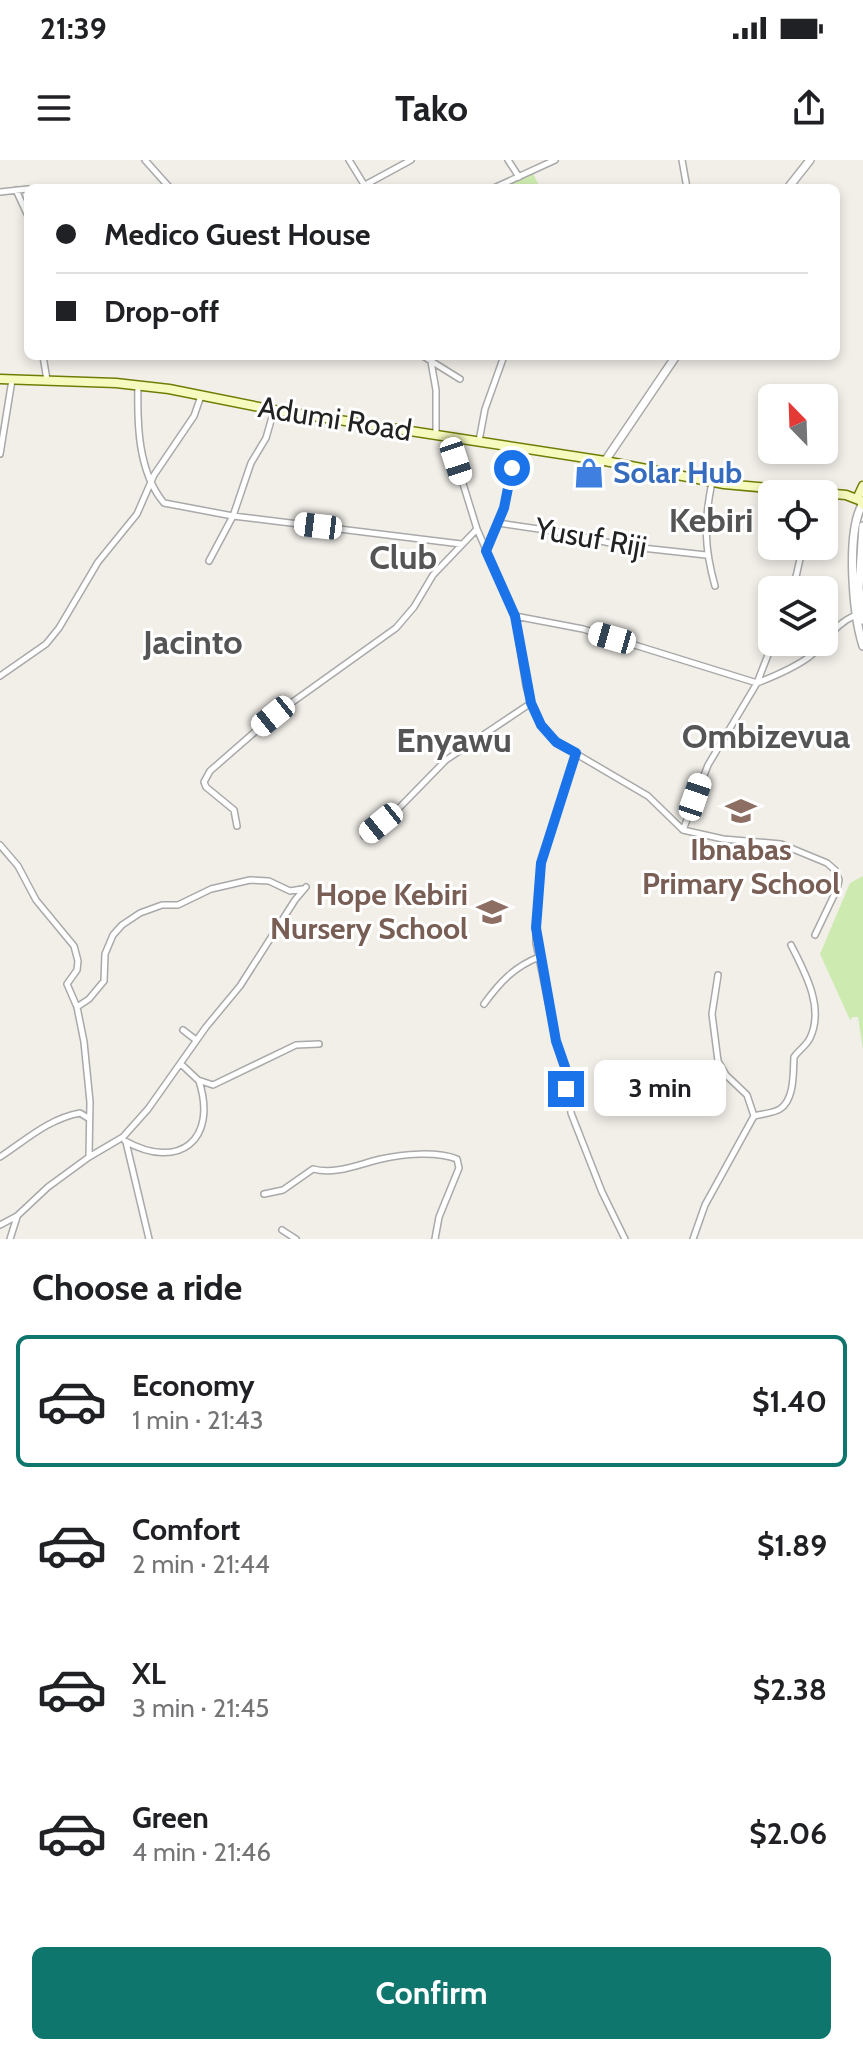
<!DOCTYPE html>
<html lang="en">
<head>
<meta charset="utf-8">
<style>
  :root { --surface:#fff; --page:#f6f6f6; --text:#202124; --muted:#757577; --line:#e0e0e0; --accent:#0f766e }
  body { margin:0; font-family:Cabin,sans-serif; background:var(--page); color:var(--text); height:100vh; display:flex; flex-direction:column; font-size:30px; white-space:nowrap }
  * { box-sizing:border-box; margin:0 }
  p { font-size:26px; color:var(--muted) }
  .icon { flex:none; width:44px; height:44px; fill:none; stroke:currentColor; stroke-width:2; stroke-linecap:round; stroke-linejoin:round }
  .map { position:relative; height:1079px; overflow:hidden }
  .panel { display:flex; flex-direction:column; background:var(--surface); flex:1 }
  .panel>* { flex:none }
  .hud { position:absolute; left:24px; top:24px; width:816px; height:176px; border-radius:12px; box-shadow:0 4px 12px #0003; display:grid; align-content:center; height:176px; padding:0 32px; background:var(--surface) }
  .needle { width:52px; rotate:337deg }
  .tools { position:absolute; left:758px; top:224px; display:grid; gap:16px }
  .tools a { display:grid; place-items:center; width:80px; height:80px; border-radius:12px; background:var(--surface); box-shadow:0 4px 12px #0003; font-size:40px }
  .end { position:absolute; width:36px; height:36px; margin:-18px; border:10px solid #1a73e8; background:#fff; box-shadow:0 0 0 4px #fff }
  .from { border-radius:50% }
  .bubble { position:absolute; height:56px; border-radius:12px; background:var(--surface); box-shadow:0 4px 12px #0003; font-size:26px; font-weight:800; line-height:56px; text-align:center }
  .car { position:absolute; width:24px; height:48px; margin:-24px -12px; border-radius:10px; box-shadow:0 0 6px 2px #0007; background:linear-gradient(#fff 24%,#345 0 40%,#fff 0 76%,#345 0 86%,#fff 0) }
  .hud b { display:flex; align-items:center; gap:28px; height:76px; font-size:30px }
  .hud b+b { border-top:2px solid var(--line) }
  .hud i { width:20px; height:20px; background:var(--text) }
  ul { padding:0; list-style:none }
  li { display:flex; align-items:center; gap:24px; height:132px; margin:0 16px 12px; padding:0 16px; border:4px solid transparent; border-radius:12px }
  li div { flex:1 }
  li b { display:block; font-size:30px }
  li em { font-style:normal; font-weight:800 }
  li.selected { border-color:var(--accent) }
  li>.icon { width:72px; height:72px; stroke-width:1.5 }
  h2 { padding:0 32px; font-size:36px; line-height:96px }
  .cta { display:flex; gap:16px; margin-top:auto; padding:16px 32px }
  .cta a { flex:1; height:92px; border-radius:12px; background:var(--accent); color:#fff; font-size:32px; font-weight:800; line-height:92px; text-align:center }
  .status { display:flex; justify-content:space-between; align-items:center; height:56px; padding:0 40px; background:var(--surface); direction:ltr }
  .status svg { height:22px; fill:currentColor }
  header { display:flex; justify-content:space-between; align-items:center; height:104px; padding:0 32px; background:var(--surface); font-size:36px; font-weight:800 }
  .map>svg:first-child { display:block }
</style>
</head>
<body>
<div class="status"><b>21:39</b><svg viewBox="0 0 49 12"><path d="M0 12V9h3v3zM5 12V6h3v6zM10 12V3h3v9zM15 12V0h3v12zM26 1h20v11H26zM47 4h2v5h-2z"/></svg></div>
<header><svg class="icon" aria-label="menu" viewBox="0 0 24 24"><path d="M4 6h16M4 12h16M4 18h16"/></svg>Tako<svg class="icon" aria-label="share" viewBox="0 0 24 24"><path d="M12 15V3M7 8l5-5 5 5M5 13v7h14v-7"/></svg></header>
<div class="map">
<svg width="863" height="1079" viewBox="0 0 863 1079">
  <rect width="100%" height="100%" fill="#f2efe9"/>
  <path fill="#cdebb0" d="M533 13 540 28H513L511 24Z
    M863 716V890L858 857H853L850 860 820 794 850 723Z"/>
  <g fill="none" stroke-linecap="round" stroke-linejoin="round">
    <g stroke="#a9a9a9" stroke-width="8">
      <path id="minor" d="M145 0 170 28
        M349 0 365 26
        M508 0 519 17
        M682 0 687 28
        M365 25 411 0
        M50 28H92
        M494 28 555 0
        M16 30 28 56
        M0 32 28 29
        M43 196 47 220
        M423 196 460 219
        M430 196 436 230V275
        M138 225C137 264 138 312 164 343L233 356 461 384
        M453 278 456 301 477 369 515 456 526 526 531 543 541 565 556 582 648 636 683 670 723 679 781 684 827 703 835 710 839 720 837 729 815 775
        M479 281 485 249 504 196
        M0 294 12 220
        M712 322C704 361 704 387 715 426
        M498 363 559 372 624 386 706 395
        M487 390 504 348 514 287
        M209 401 233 356 251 303 266 278 274 250
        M793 430 800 399V386
        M515 456 583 469 757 523C775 516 794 508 809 497 827 482 834 464 856 455
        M0 516 46 484 59 468 98 402 137 354 154 315 194 256 201 236
        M576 593 541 703 536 768V783L556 881 565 907 564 923 570 940 571 953 602 1032 625 1079
        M237 666 234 650 206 627 204 622 210 611 273 556 396 468 414 447 433 415 477 369
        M683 670 708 605 757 523 773 482
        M364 676 400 647 446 600 531 543
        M0 685 18 706 36 740 74 786 78 801 77 810 67 824 77 847 84 882 90 942 89 996
        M484 844C500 822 514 807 539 797
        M77 847 89 839 104 821 105 794 113 775 122 765 140 753 162 745H178L211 729 250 720 269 721 290 731 302 729
        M183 870 196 880
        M181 904 198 920 213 925 296 885 319 884
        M754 956C761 954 774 953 780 949 795 939 793 912 794 897 799 890 807 885 810 878 825 847 804 811 791 785
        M125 981C179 1011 218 980 199 921
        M126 982 149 1079
        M0 997C26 980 48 959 80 953L88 958
        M264 1034 283 1030 313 1009C336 1015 359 1004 381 999 403 994 436 991 457 999L459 1008 439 1057 435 1079
        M0 1065 17 1056 48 1027 89 997 123 977 148 949 206 867 240 826 295 740 306 727
        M282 1070 296 1079
        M10 1079 17 1057
        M693 1079 705 1045 754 956 747 935 726 915 718 901 712 854 718 815"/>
    </g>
    <g stroke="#a9a9a9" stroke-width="10">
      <path id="tertiary" d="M788 28 810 0
        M605 301 676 196
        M862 345C846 374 853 454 863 486
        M863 366 859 428 863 460"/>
    </g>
    <g stroke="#707d05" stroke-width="11">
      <path id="secondary" d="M0 219 116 223 169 229 274 250 605 301 724 324 846 335 859 340
        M863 326 858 337 863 345"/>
    </g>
    <use href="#minor" stroke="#fff" stroke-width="5"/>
    <use href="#tertiary" stroke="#fff" stroke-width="7"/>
    <use href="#secondary" stroke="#f7fabf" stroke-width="8"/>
  </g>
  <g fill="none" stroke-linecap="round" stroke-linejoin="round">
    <path stroke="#1a73e8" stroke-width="10" d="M512 308 504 348 486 391 515 456 531 543 541 565 556 582 576 593 541 703 536 768 556 881 565 907 566 929"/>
  </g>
  <defs>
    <g id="shop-bare" transform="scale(2.4)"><path d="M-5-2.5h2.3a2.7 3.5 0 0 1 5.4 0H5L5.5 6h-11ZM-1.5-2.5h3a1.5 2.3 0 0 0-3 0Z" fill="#3f7fe0" stroke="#fff" stroke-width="2.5" paint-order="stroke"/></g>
    <g id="school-bare" transform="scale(2.4)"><path d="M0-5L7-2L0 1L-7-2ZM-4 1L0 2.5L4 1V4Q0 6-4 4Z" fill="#8d6e63" stroke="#fff" stroke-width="2.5" paint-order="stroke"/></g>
  </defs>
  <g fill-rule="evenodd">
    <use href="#shop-bare" x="589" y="313"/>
    <use href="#school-bare" x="741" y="651"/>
    <use href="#school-bare" x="492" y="752"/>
  </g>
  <g text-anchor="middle" stroke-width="6" stroke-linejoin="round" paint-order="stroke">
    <g font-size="30" fill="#222" stroke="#fff">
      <text transform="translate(335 259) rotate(9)" y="10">Adumi Road</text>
      <text transform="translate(591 378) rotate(10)" y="10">Yusuf Riji</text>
    </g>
    <g font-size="30" font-weight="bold" fill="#366cbe" stroke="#fff" text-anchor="start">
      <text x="613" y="323">Solar Hub</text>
    </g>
    <g font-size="30" font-weight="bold" fill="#785e54" stroke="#fff">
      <text x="741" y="700">Ibnabas<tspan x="741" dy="34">Primary School</tspan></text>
      <text x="468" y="745" text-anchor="end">Hope Kebiri<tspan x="468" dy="34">Nursery School</tspan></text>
    </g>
    <g font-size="34" font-weight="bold" fill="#555" stroke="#fff">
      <text x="711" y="372">Kebiri</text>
      <text x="403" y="409">Club</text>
      <text x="193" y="494">Jacinto</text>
      <text x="766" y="588">Ombizevua</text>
      <text x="454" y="592">Enyawu</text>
    </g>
  </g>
</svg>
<div class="tools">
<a><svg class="needle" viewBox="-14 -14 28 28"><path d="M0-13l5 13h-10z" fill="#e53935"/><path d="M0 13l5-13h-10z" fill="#757577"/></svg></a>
<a><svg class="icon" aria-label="locate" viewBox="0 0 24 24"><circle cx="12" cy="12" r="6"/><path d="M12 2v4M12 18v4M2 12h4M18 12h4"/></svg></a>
<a><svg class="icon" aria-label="layers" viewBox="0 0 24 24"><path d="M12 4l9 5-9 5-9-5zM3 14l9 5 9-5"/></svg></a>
</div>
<i class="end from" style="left:512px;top:308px"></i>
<i class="end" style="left:566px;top:929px"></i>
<div class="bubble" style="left:594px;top:900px;width:132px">3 min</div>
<i class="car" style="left:456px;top:301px;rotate:162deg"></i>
<i class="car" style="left:318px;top:366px;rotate:277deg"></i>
<i class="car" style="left:612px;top:478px;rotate:286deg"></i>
<i class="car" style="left:273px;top:556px;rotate:231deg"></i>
<i class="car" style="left:695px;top:637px;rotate:19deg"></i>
<i class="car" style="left:381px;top:663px;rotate:231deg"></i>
<div class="hud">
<b><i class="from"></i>Medico Guest House</b>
<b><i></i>Drop-off</b>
</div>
</div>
<section class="panel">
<h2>Choose a ride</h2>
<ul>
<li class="selected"><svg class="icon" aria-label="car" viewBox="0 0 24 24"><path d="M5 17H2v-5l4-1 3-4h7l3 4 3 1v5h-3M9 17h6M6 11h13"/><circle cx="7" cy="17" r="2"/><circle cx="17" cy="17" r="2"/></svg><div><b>Economy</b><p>1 min · 21:43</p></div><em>$1.40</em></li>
<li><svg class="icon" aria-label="car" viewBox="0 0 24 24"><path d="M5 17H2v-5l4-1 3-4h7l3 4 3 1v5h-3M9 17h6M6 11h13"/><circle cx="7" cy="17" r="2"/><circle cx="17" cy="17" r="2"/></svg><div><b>Comfort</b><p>2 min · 21:44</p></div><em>$1.89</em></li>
<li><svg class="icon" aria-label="car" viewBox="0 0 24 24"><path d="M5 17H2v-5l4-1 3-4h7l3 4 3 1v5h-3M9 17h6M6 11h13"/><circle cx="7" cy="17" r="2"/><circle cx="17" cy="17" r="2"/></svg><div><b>XL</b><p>3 min · 21:45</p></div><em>$2.38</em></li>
<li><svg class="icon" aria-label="car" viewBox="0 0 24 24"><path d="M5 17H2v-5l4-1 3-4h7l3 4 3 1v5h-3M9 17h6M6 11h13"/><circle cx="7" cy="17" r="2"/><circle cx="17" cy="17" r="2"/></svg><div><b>Green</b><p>4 min · 21:46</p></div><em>$2.06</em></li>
</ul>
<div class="cta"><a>Confirm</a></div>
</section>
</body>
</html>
